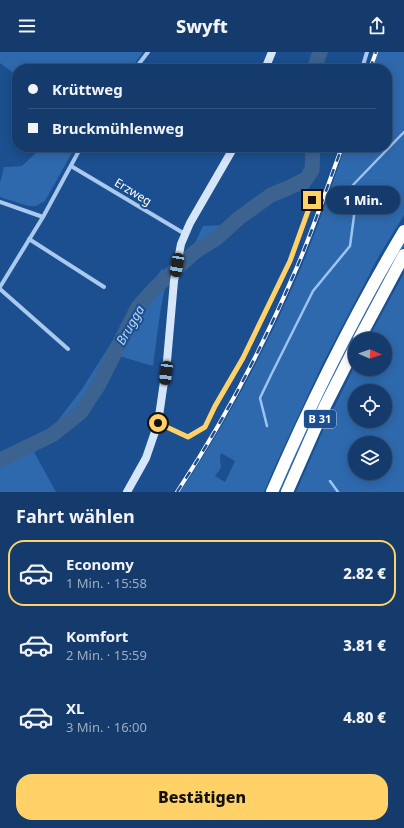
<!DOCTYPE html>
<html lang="de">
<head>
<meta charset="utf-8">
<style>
  :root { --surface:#143b6b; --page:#1d4271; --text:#f1f3f6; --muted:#9dadc1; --line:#33557e; --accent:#ffd166 }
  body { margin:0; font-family:"Noto Sans",sans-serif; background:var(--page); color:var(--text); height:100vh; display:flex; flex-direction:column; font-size:15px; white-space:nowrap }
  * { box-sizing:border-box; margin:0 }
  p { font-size:13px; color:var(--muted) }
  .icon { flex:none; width:22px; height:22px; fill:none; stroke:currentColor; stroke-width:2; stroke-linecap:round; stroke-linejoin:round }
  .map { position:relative; height:440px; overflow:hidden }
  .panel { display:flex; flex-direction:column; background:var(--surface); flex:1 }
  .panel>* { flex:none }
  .hud { position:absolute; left:12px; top:12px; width:380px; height:88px; border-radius:16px; box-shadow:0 2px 10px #0003,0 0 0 1px var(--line); display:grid; align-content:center; height:88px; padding:0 16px; background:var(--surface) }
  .needle { width:26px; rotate:92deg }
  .controls { position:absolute; left:348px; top:280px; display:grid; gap:8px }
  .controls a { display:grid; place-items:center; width:44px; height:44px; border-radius:50%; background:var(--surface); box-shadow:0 2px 10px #0003,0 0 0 1px var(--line); font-size:20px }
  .end { position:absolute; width:18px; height:18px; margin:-9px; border:5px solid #ffd166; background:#111; box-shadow:0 0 0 2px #111 }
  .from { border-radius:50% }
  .bubble { position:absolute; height:28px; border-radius:14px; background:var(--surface); box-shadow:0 2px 10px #0003,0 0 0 1px var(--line); font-size:13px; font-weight:800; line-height:28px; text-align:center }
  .car { position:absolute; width:12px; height:24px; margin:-12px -6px; border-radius:5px; box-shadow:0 0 3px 1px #0007; background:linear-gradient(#222 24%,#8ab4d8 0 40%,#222 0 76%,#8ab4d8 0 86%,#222 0) }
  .hud b { display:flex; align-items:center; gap:14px; height:38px; font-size:15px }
  .hud b+b { border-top:1px solid var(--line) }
  .hud i { width:10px; height:10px; background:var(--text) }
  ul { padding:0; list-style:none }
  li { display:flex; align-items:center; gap:12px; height:66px; margin:0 8px 6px; padding:0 8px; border:2px solid transparent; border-radius:16px }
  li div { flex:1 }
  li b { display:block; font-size:15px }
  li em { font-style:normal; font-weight:800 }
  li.selected { border-color:var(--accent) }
  li>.icon { width:36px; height:36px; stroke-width:1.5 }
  h2 { padding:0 16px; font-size:18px; line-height:48px }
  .cta { display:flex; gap:8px; margin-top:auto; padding:8px 16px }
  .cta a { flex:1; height:46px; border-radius:16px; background:var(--accent); color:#111; font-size:16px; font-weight:800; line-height:46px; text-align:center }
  header { display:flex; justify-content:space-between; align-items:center; height:52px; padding:0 16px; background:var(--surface); font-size:18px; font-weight:800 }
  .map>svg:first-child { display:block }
</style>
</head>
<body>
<header><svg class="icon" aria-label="menu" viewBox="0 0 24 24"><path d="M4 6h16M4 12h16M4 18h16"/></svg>Swyft<svg class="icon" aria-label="share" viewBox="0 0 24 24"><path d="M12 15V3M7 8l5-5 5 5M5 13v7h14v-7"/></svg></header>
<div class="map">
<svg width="404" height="440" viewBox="0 0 404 440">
  <rect width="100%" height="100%" fill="#1b4f8f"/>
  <path fill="#2e69ad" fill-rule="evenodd" d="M0 0H143L131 17H17V28L16 23 0 11Z
    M315 0H328L321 17H312Z
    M378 0H404V163L379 204 323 311 276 412 264 440H180C227 370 267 295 300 218 317 178 331 136 345 95H387V17H373ZM221 401 235 409 225 430 215 424 221 416 220 406Z
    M42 95H68L73 99 45 149 36 154H28L0 145V131L4 115 22 114Z
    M312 95H320C320 112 317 121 309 136L259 153 229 181 192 210 188 214 191 199 203 174 223 173 255 147 305 124 313 111Z
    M404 188V194L345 303 282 440H278L302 386 342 303Z
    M162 217 168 220 160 261 153 314 119 304C112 319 105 334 96 348 81 370 57 388 34 400L56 440H0V400L47 379 56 371 82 337 138 249Z
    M404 221V440H296L325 374 355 313V317H385V287H368ZM355 339H385V369H355ZM355 391H385V421H355Z"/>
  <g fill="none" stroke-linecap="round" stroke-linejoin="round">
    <path stroke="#9cc4f0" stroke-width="2.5" d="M267 374 260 346 271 323 313 239 350 194 354 164 352 134 404 80
      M330 429 338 440"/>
    <path stroke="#3c6290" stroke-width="15" d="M314 17 320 0
      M0 408 52 383 81 360 98 334 138 255 155 236 196 199 217 186 239 166 271 143 288 136 306 127 312 118 313 95"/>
    <path stroke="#a9c9ee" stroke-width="4" d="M135 17 148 0
      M362 17 367 0
      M71 114 185 182
      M0 150 43 165
      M29 187 104 235
      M0 235 43 165 81 95
      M0 237 68 297
      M158 371 188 385 205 375 215 355 243 306 290 209 312 148"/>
    <path stroke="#d6e6fa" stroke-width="8" d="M265 17 272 0
      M127 440 146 406 158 371 167 309 174 229 181 192 190 171 234 95"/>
    <path stroke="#fff" stroke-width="12" d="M359 287 404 203
      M272 440C311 350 354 263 404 179
      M287 440 325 354 355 295"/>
    <g stroke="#fff" stroke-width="4">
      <path id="rail" d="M370 17 376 0
        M177 440C224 369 264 293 297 215 314 175 327 135 342 95"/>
    </g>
    <use href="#rail" stroke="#1b4f8f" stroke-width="2.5" stroke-dasharray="8" stroke-linecap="butt"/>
  </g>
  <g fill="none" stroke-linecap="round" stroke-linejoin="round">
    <path stroke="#ffd166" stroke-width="5" d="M158 371 188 385 205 375 215 354 243 306 290 209 312 148"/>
  </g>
  <g text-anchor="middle" stroke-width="4" stroke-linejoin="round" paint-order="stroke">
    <rect fill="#1b4f8f" stroke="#bbcadd" stroke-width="1" x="304" y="358" width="32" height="18" rx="3"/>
    <g font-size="11" font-weight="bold" fill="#fff">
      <text x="320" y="371">B 31</text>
    </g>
    <g font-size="12" fill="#fff" stroke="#1b4f8f">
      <text transform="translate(133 140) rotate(31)" y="4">Erzweg</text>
    </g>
    <g font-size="13" font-style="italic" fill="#b5d3f5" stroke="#1b4f8f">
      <text transform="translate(130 273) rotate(-60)" y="5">Brugga</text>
    </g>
  </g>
</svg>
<div class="controls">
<a><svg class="needle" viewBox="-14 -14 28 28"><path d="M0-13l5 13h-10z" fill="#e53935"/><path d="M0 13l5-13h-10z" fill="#9dadc1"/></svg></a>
<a><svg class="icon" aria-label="locate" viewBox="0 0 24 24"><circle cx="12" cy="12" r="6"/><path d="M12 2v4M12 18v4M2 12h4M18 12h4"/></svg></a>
<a><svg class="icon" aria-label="layers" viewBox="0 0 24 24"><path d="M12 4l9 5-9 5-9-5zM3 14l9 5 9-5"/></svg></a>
</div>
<i class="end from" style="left:158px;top:371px"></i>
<i class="end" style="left:312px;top:148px"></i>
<div class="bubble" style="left:326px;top:134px;width:74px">1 Min.</div>
<i class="car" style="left:177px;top:213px;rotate:190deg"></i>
<i class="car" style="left:166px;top:321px;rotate:187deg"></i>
<div class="hud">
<b><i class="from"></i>Krüttweg</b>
<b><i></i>Bruckmühlenweg</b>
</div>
</div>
<section class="panel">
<h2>Fahrt wählen</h2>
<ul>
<li class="selected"><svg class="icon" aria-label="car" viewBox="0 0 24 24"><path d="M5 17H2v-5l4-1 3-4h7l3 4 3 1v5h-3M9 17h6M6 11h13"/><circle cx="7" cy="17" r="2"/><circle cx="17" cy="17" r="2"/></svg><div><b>Economy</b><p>1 Min. · 15:58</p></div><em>2.82 €</em></li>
<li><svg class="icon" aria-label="car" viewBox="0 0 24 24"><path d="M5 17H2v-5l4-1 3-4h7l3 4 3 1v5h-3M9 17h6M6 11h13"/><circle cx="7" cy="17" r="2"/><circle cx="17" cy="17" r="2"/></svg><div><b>Komfort</b><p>2 Min. · 15:59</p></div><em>3.81 €</em></li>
<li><svg class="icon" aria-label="car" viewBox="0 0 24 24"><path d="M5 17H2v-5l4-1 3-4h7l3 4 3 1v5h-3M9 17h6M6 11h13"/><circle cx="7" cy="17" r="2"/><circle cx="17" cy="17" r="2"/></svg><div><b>XL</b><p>3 Min. · 16:00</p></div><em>4.80 €</em></li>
</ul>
<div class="cta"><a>Bestätigen</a></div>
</section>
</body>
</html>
